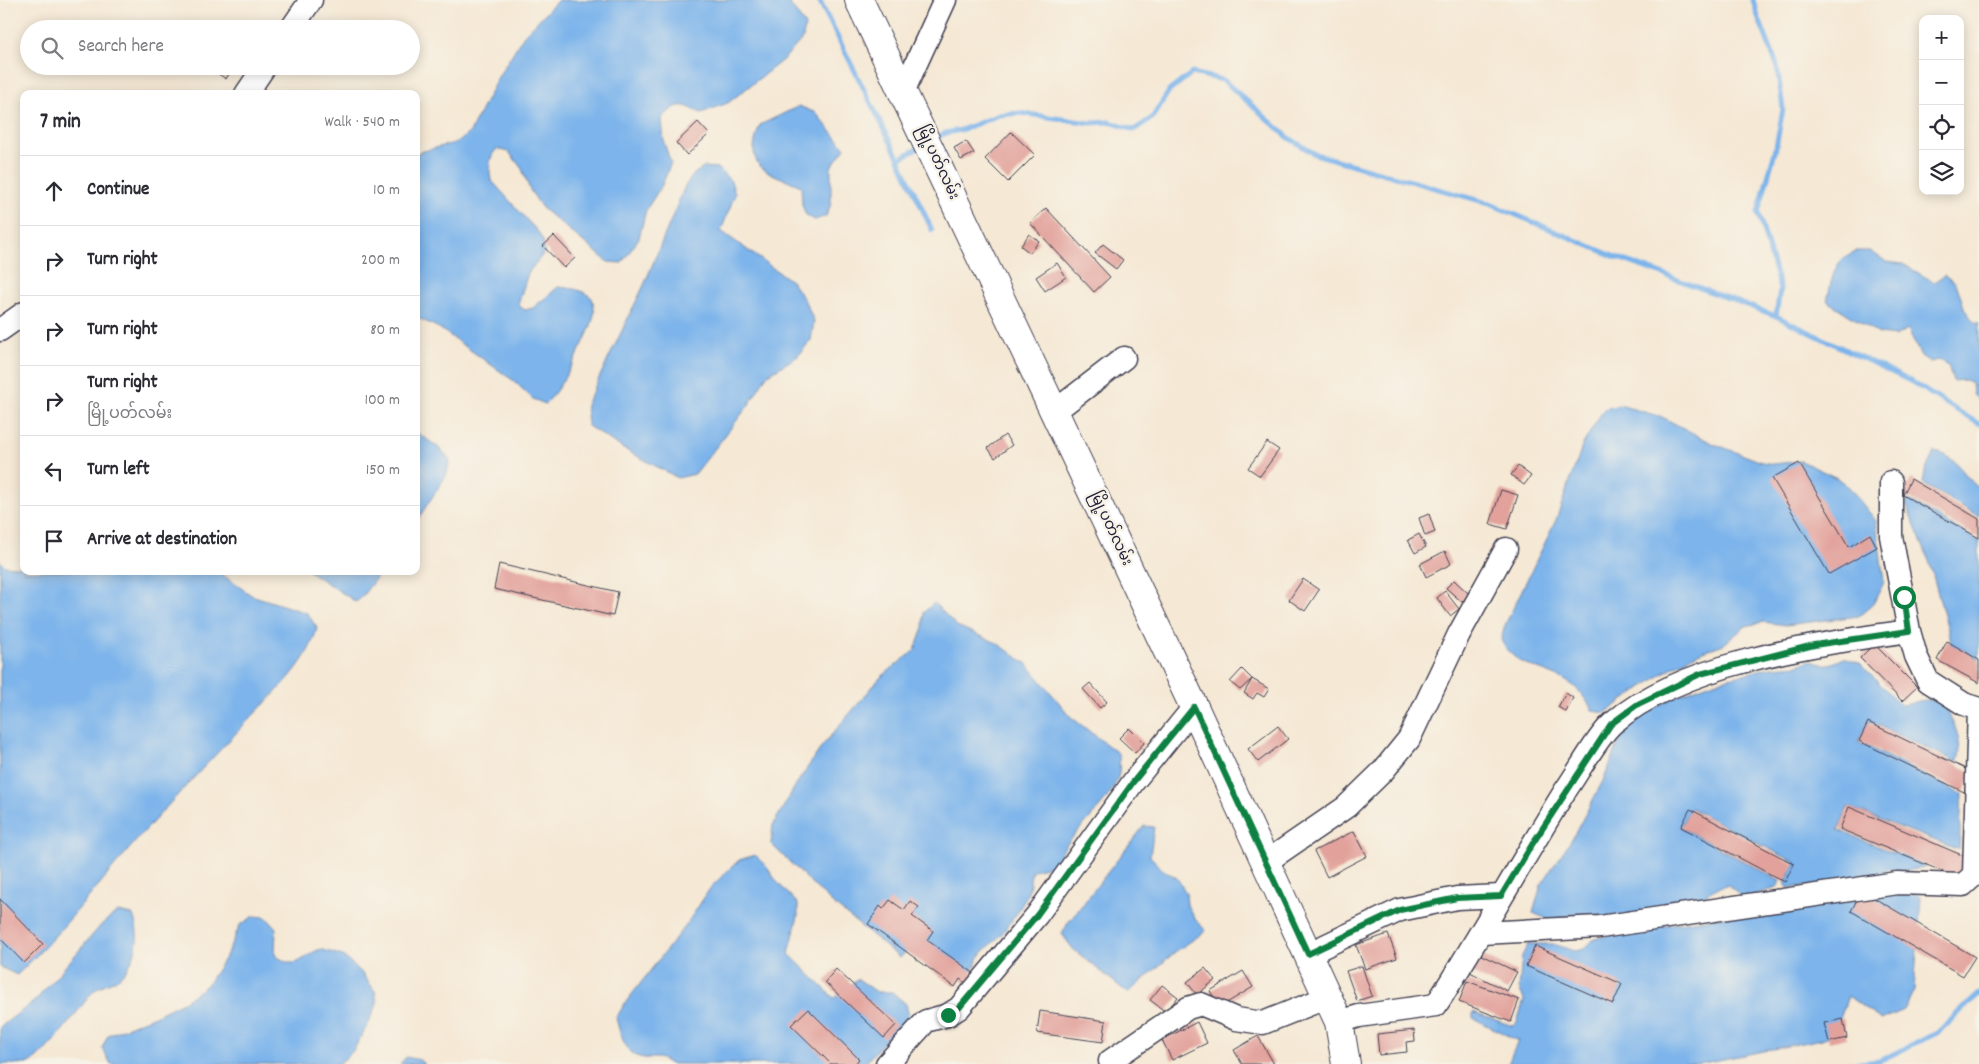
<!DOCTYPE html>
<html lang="en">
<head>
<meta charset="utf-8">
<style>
  body { margin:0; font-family:Dekko,"Noto Sans Myanmar",sans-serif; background:#f2f2f3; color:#2b2b33 }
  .controls { position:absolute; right:15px; top:15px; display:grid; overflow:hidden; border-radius:10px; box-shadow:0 2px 12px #0003 }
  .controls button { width:45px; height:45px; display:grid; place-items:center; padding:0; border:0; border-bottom:1px solid #e1e1e2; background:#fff; color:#2b2b33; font:25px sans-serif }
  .stop { position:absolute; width:15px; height:15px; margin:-11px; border:4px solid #0b8043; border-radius:50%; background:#fff }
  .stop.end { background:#0b8043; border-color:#fff; box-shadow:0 1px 5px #0008 }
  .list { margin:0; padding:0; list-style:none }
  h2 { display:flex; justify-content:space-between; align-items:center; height:65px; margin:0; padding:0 20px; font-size:21px }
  h2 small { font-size:16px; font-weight:400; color:#7c7c81 }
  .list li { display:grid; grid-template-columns:32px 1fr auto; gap:15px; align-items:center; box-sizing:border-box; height:70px; padding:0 20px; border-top:1px solid #e1e1e2 }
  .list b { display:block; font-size:19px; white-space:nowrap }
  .list p { margin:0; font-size:16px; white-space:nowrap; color:#7c7c81 }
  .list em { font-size:16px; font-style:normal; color:#7c7c81 }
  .icon { flex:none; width:28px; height:28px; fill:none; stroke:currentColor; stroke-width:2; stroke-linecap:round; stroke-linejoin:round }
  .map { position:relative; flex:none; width:1979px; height:1064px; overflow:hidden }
  .search { position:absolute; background:#fff; box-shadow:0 2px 12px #0003; left:20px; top:20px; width:400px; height:55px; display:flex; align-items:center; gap:12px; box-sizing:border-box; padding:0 18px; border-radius:28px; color:#7c7c81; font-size:19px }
  .panel { position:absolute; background:#fff; box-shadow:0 2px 12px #0003; left:20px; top:90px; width:400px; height:485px; border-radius:10px }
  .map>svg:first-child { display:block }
  .water { fill:#7bb4eb; stroke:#4e6b93 }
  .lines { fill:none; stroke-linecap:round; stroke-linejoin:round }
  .stream { stroke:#7bb4eb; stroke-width:5 }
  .building { fill:#e2a29b }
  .minor-casing { stroke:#424052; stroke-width:25 }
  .major-casing { stroke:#424052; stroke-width:30 }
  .minor { stroke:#fff; stroke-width:22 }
  .major { stroke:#fff; stroke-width:28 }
  .route { stroke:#0b8043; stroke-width:6 }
  .labels { text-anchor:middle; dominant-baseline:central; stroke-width:5; stroke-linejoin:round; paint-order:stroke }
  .street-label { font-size:15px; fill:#22223b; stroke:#f7f3e8 }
</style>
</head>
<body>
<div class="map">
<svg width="1979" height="1064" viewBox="0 0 1979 1064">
  <rect width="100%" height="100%" fill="#f7f3e8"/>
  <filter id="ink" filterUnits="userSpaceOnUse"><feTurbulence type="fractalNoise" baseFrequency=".02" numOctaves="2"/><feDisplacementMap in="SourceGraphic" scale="10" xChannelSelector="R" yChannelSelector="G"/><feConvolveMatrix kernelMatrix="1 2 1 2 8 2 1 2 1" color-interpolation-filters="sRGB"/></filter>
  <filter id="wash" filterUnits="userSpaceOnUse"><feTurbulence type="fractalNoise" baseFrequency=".0096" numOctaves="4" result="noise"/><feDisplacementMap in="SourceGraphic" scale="20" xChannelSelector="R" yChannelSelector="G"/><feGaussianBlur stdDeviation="1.12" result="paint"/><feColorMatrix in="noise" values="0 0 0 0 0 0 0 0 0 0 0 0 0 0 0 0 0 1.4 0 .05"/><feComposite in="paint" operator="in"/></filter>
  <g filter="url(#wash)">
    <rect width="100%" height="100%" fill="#f5e8d4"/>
    <path class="water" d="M 558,0 L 787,0 L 805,25 L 803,38 L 784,59 L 728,103 L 701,113 C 681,103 678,102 662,118 L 664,143 L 671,163 L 662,185 L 646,210 L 639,238 L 622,263 L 608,262 L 542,208 L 530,190 L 522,169 L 509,152 L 497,149 C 488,157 489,168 491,180 L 538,232 L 543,241 L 544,253 L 528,273 L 518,305 L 525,310 L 533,308 L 558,287 C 571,288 582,289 592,298 C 593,303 595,309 594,314 C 593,330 558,394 545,404 L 533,399 L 514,381 L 439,328 L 416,317 L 416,153 L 458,142 L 470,132 L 498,77 L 524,35 Z
      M 799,106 L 816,113 L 845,148 L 831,167 L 831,204 L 826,216 L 815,220 L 806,215 L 802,205 L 801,186 C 767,171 742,170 760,125 Z
      M 705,167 L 717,168 L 731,181 L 735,194 L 721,231 L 791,281 L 804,299 L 814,321 L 811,340 L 798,356 L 767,375 L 748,406 L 695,474 L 678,478 L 624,449 L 588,426 L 586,405 L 644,285 L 685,186 L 695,173 Z
      M 1857,251 L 1870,251 L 1887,262 L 1903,264 L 1934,282 L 1944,275 L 1956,283 L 1965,310 L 1975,323 L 1979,323 L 1979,400 L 1973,395 L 1972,383 L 1965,380 L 1953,381 L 1948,365 L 1939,360 L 1930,362 L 1921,356 L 1908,329 L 1895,336 L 1879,334 L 1827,301 C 1832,280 1833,258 1857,251 Z
      M 1619,405 L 1662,417 L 1712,443 L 1762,462 L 1774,464 L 1801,461 L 1837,478 L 1850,488 L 1876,521 L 1884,582 L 1873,604 L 1859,616 L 1786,625 L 1763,622 L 1746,626 L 1724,644 L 1698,653 L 1668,670 L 1605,713 L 1593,711 C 1588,703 1583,695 1577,689 C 1554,667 1516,672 1501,640 L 1505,625 L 1556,520 L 1583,444 L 1604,409 Z
      M 416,432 L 438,447 L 450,460 L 446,476 L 416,522 Z
      M 1934,452 C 1956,454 1964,477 1979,488 L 1979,516 L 1926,486 L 1923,483 L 1925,472 Z
      M 1908,500 L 1979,541 L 1979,659 L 1952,644 L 1929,561 L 1906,504 Z
      M 0,561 L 5,566 L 19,567 L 24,562 L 24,571 L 217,571 L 251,595 L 307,613 L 317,628 C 307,669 266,700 239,730 C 207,764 174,798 143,833 C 101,881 63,931 17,975 L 0,967 Z
      M 309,571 L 381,571 L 361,598 L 356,602 Z
      M 934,603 L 957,626 L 997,643 L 1027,664 L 1071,717 L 1119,754 C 1119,760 1120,768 1119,774 C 1109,808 1069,832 1054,865 L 1033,870 C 1029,877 1031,881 1029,889 C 1026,902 1009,925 1000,936 C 992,945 977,954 976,966 L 964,975 L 916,940 L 900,958 L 832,903 L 771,844 L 773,825 L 797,783 L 823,745 L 880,678 L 915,650 L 923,628 L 924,612 Z
      M 1844,658 L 1859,663 L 1901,705 C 1912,705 1922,697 1935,701 C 1951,706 1966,748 1957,762 L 1869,721 L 1858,742 L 1962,794 L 1959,850 L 1848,807 L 1838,830 L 1926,866 L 1905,872 L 1886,869 L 1878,881 L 1788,888 L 1785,883 L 1796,863 L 1691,808 L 1680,827 L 1780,881 L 1777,888 L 1753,895 L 1737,904 L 1739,894 L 1728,885 C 1715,886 1707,895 1695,902 L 1690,899 L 1659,912 L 1579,919 L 1573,915 L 1550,920 L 1533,913 L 1541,885 L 1573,837 L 1604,779 L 1626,725 L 1672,698 L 1714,682 L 1771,667 L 1798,665 L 1810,660 C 1825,667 1830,665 1844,658 Z
      M 1144,826 L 1154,827 L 1150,856 L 1162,869 L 1177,878 L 1186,893 L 1187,905 L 1195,919 L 1206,931 L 1175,952 L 1128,993 L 1073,949 L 1062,934 L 1068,923 Z
      M 755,855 L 763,862 L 778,883 L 798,904 L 798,916 L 789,954 L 834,998 L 858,979 L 877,992 L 892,992 L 906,1004 L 909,1016 C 895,1033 878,1046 865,1064 L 670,1064 C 657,1055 657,1059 644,1058 C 625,1056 620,1033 616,1018 L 626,1002 L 688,922 L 711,887 L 739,860 Z
      M 1908,891 L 1921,897 L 1914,990 L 1904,1010 L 1881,1020 L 1848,996 L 1835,1033 L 1822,1039 L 1699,1064 L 1508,1064 L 1518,1041 L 1473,1018 L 1473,1012 L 1513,1026 L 1517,1022 L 1524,1000 L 1519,988 L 1522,956 L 1528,944 L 1553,944 L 1575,951 L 1584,949 L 1594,939 L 1636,929 Z
      M 118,912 L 133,915 C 140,933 138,951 128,967 C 117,985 103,981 92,993 C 79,1008 44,1059 27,1064 C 20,1064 8,1064 0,1064 L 0,1027 L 36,1000 L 103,923 Z
      M 254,916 L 266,917 L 276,928 L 275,955 C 298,972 299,958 320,949 L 343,956 L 361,972 L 375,991 L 377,1003 L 367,1026 L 353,1051 L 339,1064 L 111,1064 L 102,1048 L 108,1035 L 157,1015 L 185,1001 L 207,985 L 226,956 L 240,925 Z
      M 406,1057 L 420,1060 L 424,1064 L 400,1064 Z"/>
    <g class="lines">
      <path class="stream" d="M 819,0 L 899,159 L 932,230
        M 1753,0 L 1757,14 L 1777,65 L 1783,109 L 1775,152 L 1758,212 L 1780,289 L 1776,316
        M 934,139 L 946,133 L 961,130 L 999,115 L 1020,113 L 1090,123 L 1110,122 L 1134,130 L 1152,118 L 1169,91 L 1192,73 L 1223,80 L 1289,138 L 1315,154 L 1488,203 L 1613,256 L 1776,316 L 1910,381 L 1979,424
        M 899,159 L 920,147
        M 1850,1064 L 1879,1061 L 1937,1033 L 1979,994"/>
    </g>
    <g id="blocks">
      <path class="building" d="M 206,66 L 234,66 L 226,79 Z
        M 698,122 L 709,134 L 687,155 L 676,143 Z
        M 1011,132 L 1035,155 L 1008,182 L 985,159 Z
        M 966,141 L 974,153 L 961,160 L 954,148 Z
        M 1046,208 L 1110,277 L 1094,292 L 1030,223 Z
        M 1029,234 L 1039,241 L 1030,253 L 1021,246 Z
        M 554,236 L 575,258 L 564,268 L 543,246 Z
        M 1103,244 L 1123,260 L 1116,269 L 1095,253 Z
        M 1057,263 L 1066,277 L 1045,291 L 1036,277 Z
        M 1005,435 L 1012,445 L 995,458 L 988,448 Z
        M 1267,442 L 1279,450 L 1260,476 L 1248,468 Z
        M 1799,463 L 1849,547 L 1870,534 L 1877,547 L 1829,574 L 1772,478 Z
        M 1518,466 L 1531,476 L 1524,485 L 1511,475 Z
        M 1911,479 L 1979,519 L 1979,538 L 1903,495 Z
        M 1501,490 L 1518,495 L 1507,529 L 1490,524 Z
        M 1429,514 L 1435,532 L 1425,536 L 1419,518 Z
        M 1419,534 L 1426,547 L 1415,553 L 1408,540 Z
        M 1445,551 L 1451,564 L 1426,577 L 1420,564 Z
        M 499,564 L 618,592 L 613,616 L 494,589 Z
        M 1303,579 L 1319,590 L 1305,611 L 1289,600 Z
        M 1454,580 L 1469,594 L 1462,602 L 1446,588 Z
        M 1445,591 L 1459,609 L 1450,616 L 1437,598 Z
        M 1947,641 L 1979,660 L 1979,683 L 1937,660 Z
        M 1874,644 L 1917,687 L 1902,701 L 1860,658 Z
        M 1242,669 L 1252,679 L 1240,690 L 1230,682 Z
        M 1252,679 L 1269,689 L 1264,697 L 1257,693 L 1253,699 L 1244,693 Z
        M 1090,683 L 1107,702 L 1100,708 L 1083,689 Z
        M 1566,693 L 1573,698 L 1566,712 L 1558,707 Z
        M 1868,722 L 1972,772 L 1964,792 L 1859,741 Z
        M 1278,726 L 1288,739 L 1258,762 L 1248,749 Z
        M 1129,728 L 1144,743 L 1135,753 L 1119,738 Z
        M 1849,807 L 1971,859 L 1963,880 L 1840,829 Z
        M 1690,809 L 1794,864 L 1785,882 L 1681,827 Z
        M 1354,831 L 1367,856 L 1327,877 L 1314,851 Z
        M 1862,891 L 1975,957 L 1963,976 L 1851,911 Z
        M 0,899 L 43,944 L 24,963 L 0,938 Z
        M 890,900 L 904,910 L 910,901 L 919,907 L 912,916 L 933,931 L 927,940 L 975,974 L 967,984 L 960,979 L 955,987 L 868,924 L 880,906 L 883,909 Z
        M 1388,934 L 1397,958 L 1365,969 L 1356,945 Z
        M 1535,946 L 1622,984 L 1613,1004 L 1526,966 Z
        M 1479,954 L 1517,972 L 1507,991 L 1470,972 Z
        M 1362,966 L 1372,996 L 1357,1001 L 1346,971 Z
        M 1205,968 L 1215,980 L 1197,995 L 1187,982 Z
        M 836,969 L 896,1025 L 884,1038 L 825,982 Z
        M 1243,971 L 1253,987 L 1220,1007 L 1210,991 Z
        M 1467,981 L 1519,1000 L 1511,1022 L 1459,1002 Z
        M 1162,985 L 1178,997 L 1166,1012 L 1150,1000 Z
        M 808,1009 L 859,1059 L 855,1064 L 831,1064 L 791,1025 Z
        M 1040,1011 L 1106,1021 L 1103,1042 L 1037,1033 Z
        M 1843,1019 L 1847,1038 L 1829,1042 L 1824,1023 Z
        M 1197,1022 L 1207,1043 L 1172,1060 L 1162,1040 Z
        M 1414,1030 L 1415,1041 L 1406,1042 L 1407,1052 L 1379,1055 L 1377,1034 Z
        M 1258,1036 L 1274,1064 L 1242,1064 L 1234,1050 Z"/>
    </g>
  </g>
  <g filter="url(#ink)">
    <use href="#blocks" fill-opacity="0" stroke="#424052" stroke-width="1"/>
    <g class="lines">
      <g class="minor-casing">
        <path id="minor" d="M 291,29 L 311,0
          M 903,92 L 945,0
          M 246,94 L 265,66
          M 0,330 L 24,313
          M 1055,411 L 1124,358
          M 1266,862 L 1346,807 L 1383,771 L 1409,739 L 1459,634 L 1506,549
          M 1481,933 L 1600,927 L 1897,883 L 1963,885 L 1974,875 L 1979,709 L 1964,704 L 1928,681 L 1916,656 L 1909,631 L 1891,536 L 1891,482
          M 1308,954 L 1400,910 L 1457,898 L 1501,896
          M 1339,1022 L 1359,1016 L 1436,1005 C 1481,935 1521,862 1565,791 C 1578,773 1597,737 1613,723 C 1683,662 1818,644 1909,631
          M 1110,1061 L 1188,1008 L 1201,1004 L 1236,1019 L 1263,1023 L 1328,997
          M 887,1064 L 926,1021 L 948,1015 L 959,1008 L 1037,915 L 1134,781 L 1194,707"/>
      </g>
      <g class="major-casing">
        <path id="major" d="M 859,0 L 1194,707 L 1339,1022 L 1346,1064"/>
      </g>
      <use href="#minor" class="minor"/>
      <use href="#major" class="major"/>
    </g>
  </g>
  <g class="lines" filter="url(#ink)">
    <path class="route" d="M 948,1015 L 959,1008 L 1037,915 L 1134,781 L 1194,707 L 1308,954 L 1400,910 L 1457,898 L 1501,896 L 1533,843 L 1611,724 L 1638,704 L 1700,674 L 1814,645 L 1909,631 L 1904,597"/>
  </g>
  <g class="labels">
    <g class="street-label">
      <text transform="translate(937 163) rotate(65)">မြို့ပတ်လမ်း</text>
      <text transform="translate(1110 529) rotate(65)">မြို့ပတ်လမ်း</text>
    </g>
  </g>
</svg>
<div class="controls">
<button>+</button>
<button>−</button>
<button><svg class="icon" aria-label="locate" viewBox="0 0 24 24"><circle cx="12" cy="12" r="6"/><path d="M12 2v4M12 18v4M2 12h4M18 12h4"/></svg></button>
<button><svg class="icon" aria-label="layers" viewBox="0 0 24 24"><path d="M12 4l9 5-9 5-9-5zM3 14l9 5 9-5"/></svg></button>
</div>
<div class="stop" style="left:1904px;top:597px"></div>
<div class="stop end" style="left:948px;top:1015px"></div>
<div class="search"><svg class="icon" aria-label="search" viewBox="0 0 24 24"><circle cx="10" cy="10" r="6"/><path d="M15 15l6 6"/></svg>Search here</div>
<section class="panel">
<h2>7 min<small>Walk · 540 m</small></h2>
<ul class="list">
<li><svg class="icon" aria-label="ahead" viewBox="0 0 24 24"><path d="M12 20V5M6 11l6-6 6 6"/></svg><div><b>Continue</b></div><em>10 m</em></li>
<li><svg class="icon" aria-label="right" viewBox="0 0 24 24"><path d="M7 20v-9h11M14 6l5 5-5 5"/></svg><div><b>Turn right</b></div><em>200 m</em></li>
<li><svg class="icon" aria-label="right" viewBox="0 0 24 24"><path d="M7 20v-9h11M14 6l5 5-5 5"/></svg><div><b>Turn right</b></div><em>80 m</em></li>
<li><svg class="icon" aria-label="right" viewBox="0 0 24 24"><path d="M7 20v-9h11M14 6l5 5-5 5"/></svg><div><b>Turn right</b><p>မြို့ပတ်လမ်း</p></div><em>100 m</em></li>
<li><svg class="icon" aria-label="left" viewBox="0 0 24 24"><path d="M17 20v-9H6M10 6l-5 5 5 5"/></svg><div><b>Turn left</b></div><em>150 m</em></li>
<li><svg class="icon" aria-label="arrive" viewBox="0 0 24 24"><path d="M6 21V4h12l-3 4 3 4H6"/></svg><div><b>Arrive at destination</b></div></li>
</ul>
</section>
</div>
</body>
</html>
